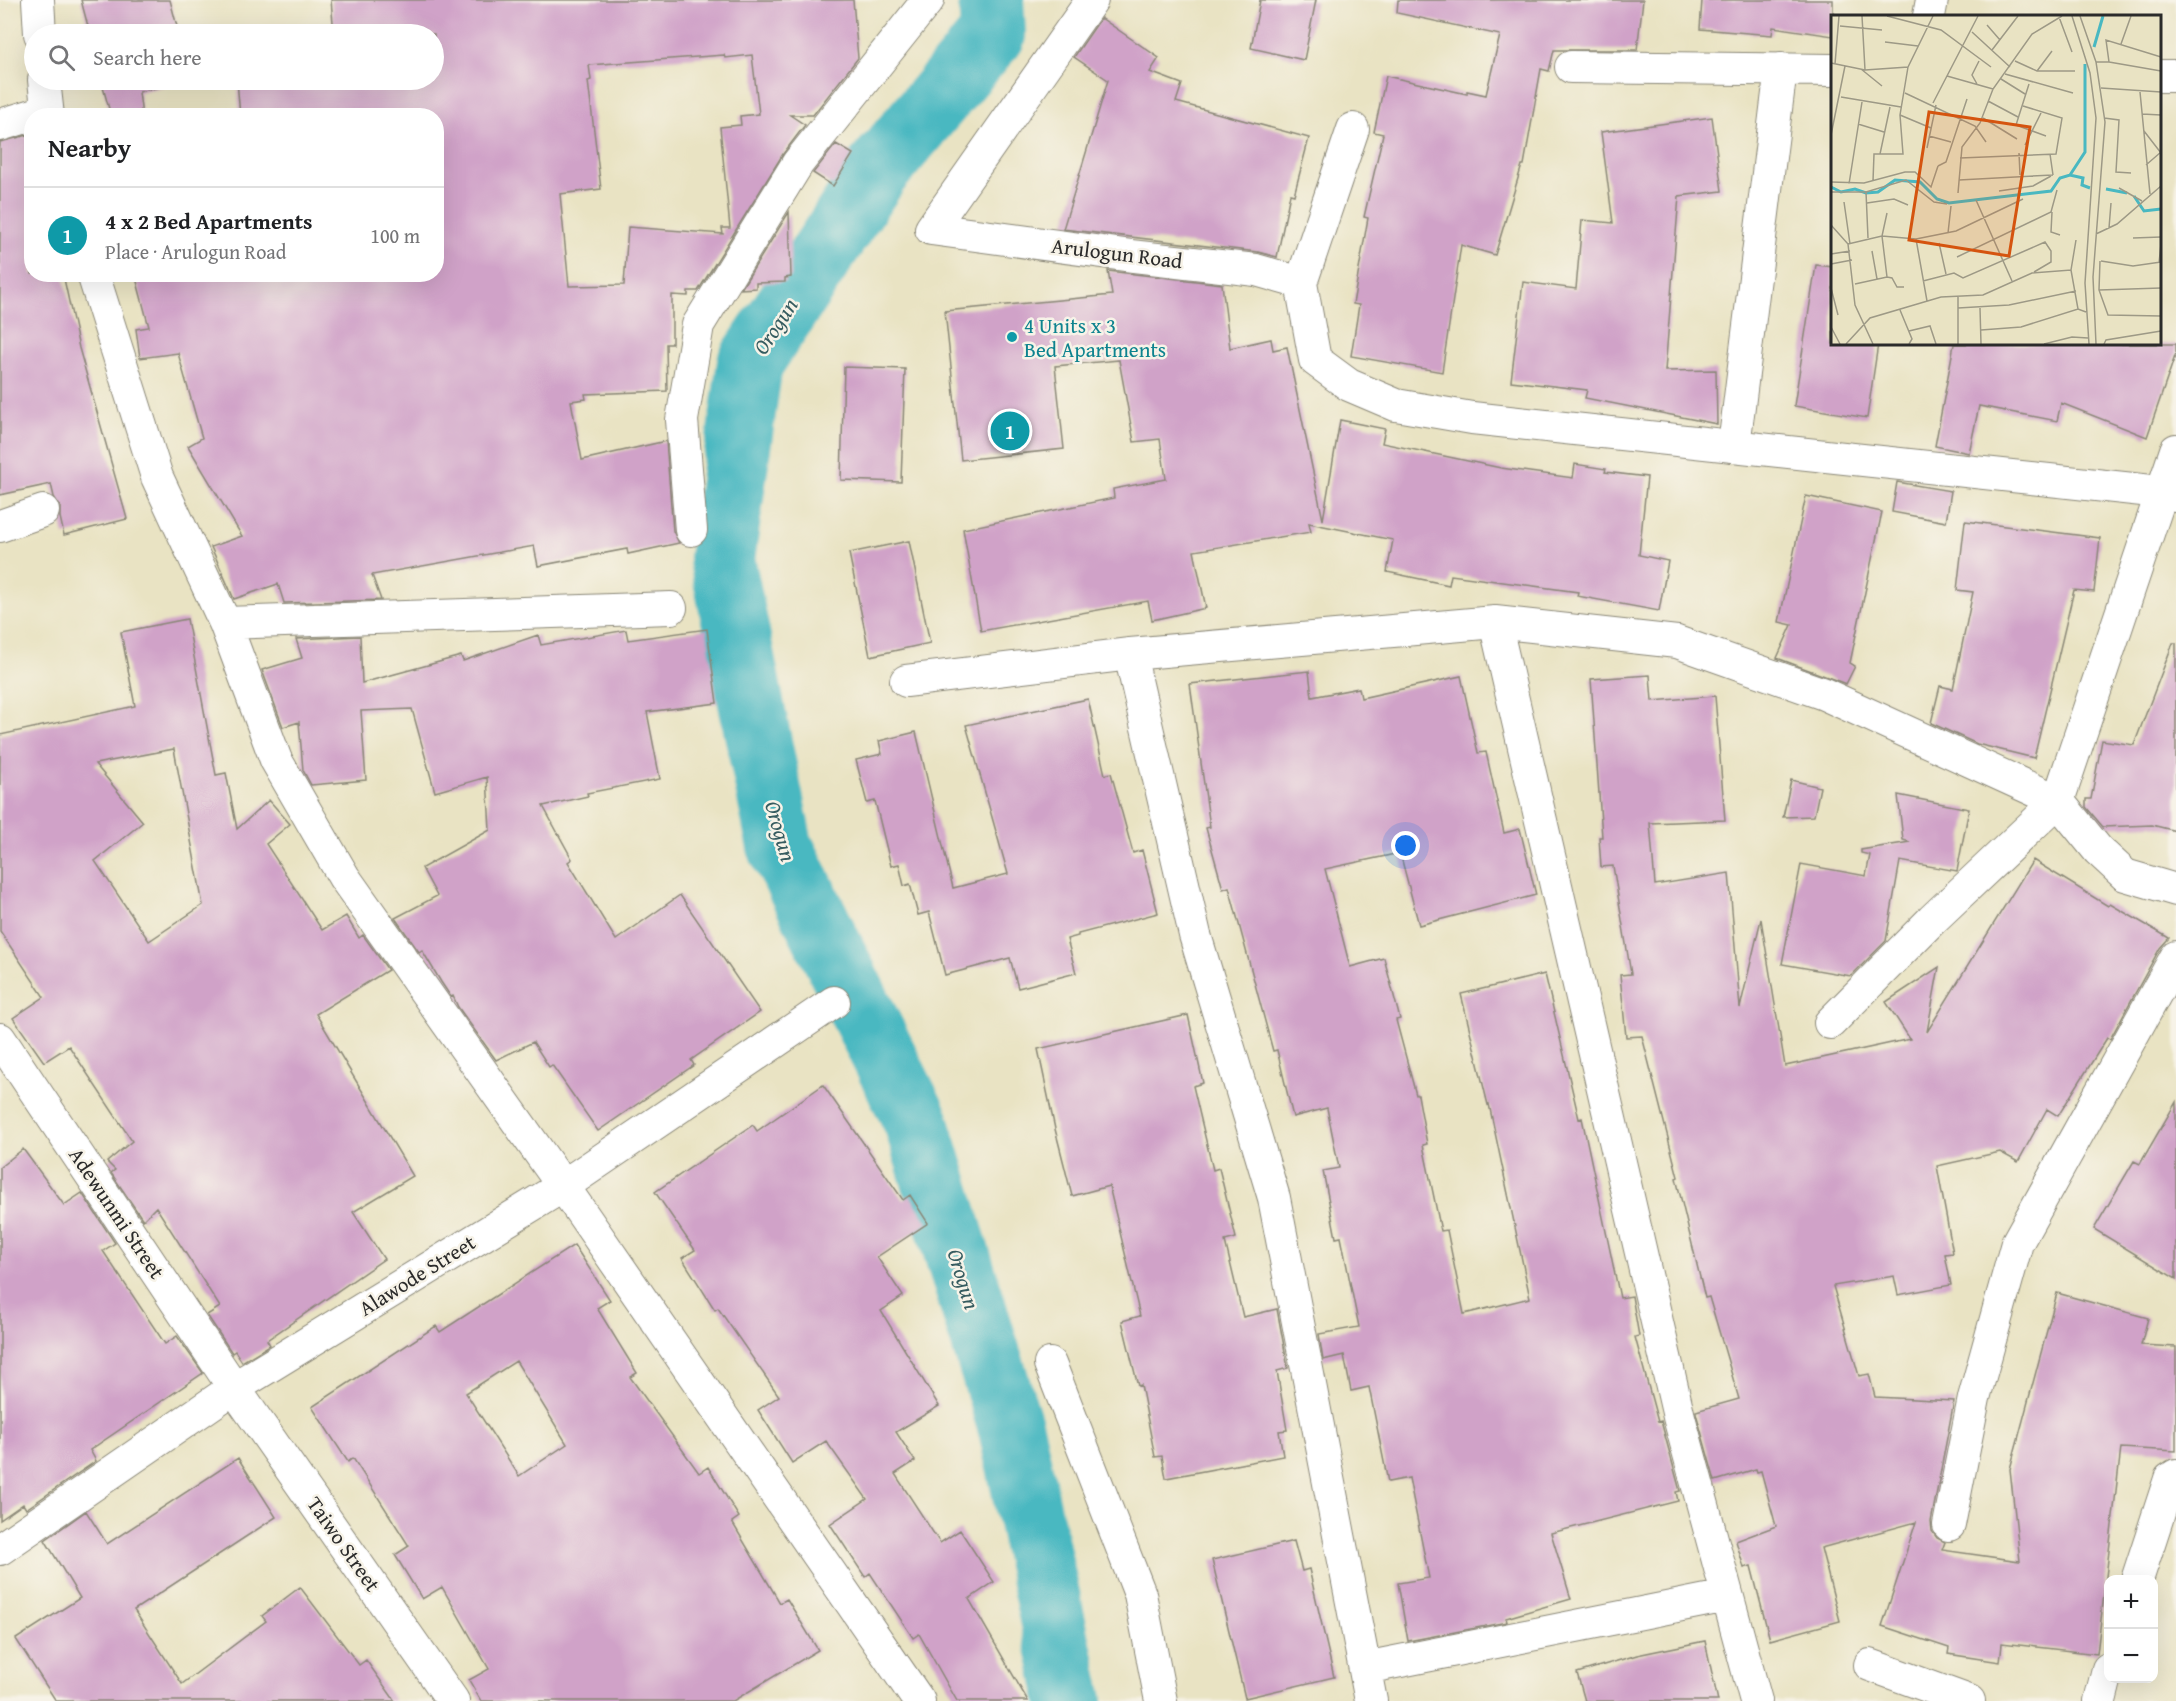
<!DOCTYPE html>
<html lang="en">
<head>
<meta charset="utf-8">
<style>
  body { margin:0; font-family:"Gentium Book Plus",serif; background:#f6f6f6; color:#202124 }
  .controls { position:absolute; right:18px; bottom:18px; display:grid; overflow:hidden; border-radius:12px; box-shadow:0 6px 24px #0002 }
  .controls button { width:54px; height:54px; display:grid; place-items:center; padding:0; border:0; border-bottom:2px solid #e0e0e0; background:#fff; color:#202124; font:30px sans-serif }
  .you { position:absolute; left:1406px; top:846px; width:21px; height:21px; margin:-15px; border:4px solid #fff; border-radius:50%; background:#1a73e8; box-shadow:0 0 0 9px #1a73e833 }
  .badge { display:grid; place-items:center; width:39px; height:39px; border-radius:50%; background:#b45309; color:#fff; font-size:20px; font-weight:700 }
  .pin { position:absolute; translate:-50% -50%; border:3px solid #fff; box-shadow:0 2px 6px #0006 }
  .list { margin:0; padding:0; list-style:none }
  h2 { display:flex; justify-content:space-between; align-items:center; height:78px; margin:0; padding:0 24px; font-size:26px }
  h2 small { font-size:20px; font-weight:400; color:#757577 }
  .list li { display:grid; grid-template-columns:39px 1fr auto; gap:18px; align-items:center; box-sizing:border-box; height:96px; padding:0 24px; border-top:2px solid #e0e0e0 }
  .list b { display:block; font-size:22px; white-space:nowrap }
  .list p { margin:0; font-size:20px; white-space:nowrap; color:#757577 }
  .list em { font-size:20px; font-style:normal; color:#757577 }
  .icon { flex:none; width:33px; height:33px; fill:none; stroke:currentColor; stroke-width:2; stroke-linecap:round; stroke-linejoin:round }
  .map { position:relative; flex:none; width:2176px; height:1701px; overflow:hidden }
  .search { position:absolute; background:#fff; box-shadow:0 6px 24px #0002; left:24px; top:24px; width:420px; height:66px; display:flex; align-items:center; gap:15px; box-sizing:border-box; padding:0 21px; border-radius:33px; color:#757577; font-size:22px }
  .panel { position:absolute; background:#fff; box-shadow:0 6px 24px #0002; left:24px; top:108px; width:420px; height:174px; border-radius:24px }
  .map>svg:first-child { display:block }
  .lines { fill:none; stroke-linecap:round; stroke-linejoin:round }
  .river { stroke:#49b8c1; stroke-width:66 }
  .building { fill:#d0a2c8; fill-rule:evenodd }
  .minor-casing { stroke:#8a8777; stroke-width:34 }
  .minor { stroke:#fff; stroke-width:32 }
  .culture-dot { fill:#0f9aa8; stroke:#f7f3e8; stroke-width:2 }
  .labels { text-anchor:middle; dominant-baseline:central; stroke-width:5; stroke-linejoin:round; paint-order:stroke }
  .street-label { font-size:21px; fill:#2b2b2b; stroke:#f7f3e8 }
  .culture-label { font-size:21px; fill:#0d838f; stroke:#f7f3e8; text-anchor:start }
  .water-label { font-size:22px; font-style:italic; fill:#365c60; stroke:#f7f3e8 }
  .inset-river { fill:none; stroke:#49b8c1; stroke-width:3 }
  .inset-road { fill:none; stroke:#9d9986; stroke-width:1.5 }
  .view { fill:#d5540f; fill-opacity:0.15; stroke:#d5540f; stroke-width:3 }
  .inset-edge { fill:none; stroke:#2b2b2b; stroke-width:3 }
</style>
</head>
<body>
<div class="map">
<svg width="2176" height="1701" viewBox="0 0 2176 1701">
  <rect width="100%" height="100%" fill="#f7f3e8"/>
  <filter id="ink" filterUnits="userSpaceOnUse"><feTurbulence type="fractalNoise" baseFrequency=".0167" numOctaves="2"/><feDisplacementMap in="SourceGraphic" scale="12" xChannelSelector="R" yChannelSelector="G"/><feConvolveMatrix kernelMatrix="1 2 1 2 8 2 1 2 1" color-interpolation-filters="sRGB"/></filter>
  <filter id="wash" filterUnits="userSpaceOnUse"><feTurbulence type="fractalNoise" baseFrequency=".008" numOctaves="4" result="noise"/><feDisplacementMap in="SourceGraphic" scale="24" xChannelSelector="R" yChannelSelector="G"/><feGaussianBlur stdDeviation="1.35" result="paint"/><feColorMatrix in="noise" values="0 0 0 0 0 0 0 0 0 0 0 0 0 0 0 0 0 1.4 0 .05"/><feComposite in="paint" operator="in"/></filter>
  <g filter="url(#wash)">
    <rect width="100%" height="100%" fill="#e9e3c3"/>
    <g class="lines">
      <path class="river" d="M 991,0 L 993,34 L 877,171 L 750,363 L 722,559 L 780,846 L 916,1121 L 1011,1429 L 1070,1701"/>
    </g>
    <g id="blocks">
      <path class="building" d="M 81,0 L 170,0 L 179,34 L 90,34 Z
        M 331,0 L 853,0 L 858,58 L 813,115 L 790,115 L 805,125 L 783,154 L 698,291 L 688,291 L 688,296 L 672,295 L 672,344 L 666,344 L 667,391 L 585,394 L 586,399 L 571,401 L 582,460 L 666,441 L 673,531 L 679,543 L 628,554 L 627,549 L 538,566 L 534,546 L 372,575 L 381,600 L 284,603 L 278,584 L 234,599 L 211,547 L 242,536 L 188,446 L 202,438 L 178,353 L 140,358 L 136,329 L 149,327 L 135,274 L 436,274 L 436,116 L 240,116 L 237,80 L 434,80 L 434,34 L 334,34 ZM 724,55 L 725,58 L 752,55 L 759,114 L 740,116 L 741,125 L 720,127 L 730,228 L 722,228 L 723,234 L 628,227 L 624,285 L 569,286 L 560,194 L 601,189 L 588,81 L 591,80 L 589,65 Z
        M 1260,0 L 1316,0 L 1304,60 L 1251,48 Z
        M 1398,0 L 1643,0 L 1637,50 L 1554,50 L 1549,71 L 1541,69 L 1524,165 L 1522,165 L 1495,255 L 1461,245 L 1442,372 L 1351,356 L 1359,305 L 1353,304 L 1368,218 L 1364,217 L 1383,134 L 1374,132 L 1386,76 L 1467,94 L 1467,91 L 1486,95 L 1500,35 L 1397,13 Z
        M 1702,0 L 1833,0 L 1833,36 L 1773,27 L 1772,35 L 1700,29 Z
        M 1101,18 L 1159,58 L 1150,72 L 1182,84 L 1176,102 L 1309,138 L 1294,195 L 1290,194 L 1277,257 L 1258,252 L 1063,229 L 1108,80 L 1074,57 Z
        M 101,80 L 189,80 L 139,92 L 142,116 L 111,116 Z
        M 1712,117 L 1722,191 L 1679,196 L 1665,371 L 1716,370 L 1717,424 L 1585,398 L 1587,390 L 1511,381 L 1523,282 L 1576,289 L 1582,220 L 1613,223 L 1601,132 Z
        M 32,134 L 32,274 L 63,274 L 79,348 L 127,519 L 64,535 L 60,517 L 60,506 L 54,497 L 51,484 L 0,495 L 0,142 Z
        M 836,144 L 853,154 L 833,186 L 813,173 Z
        M 789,212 L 791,277 L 785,278 L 785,282 L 756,283 L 756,288 L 741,289 Z
        M 1816,265 L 1833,267 L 1833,344 L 1878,344 L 1867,418 L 1794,406 Z
        M 1108,271 L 1222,284 L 1230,348 L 1271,339 L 1273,350 L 1287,347 L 1323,520 L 1340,420 L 1385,429 L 1382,443 L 1501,468 L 1573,478 L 1575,464 L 1606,469 L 1605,472 L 1647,477 L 1639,555 L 1668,561 L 1659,611 L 1577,596 L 1578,592 L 1451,575 L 1449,585 L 1387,572 L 1393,540 L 1309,523 L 1311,532 L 1194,551 L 1206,608 L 1152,620 L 1148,601 L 981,631 L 963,529 L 1114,498 L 1113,489 L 1166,479 L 1160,439 L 1134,442 L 1119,360 L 1055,366 L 1064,449 L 961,460 L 945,311 L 1112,295 Z
        M 1954,344 L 2176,344 L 2176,353 L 2147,437 L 2061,403 L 2057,421 L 1979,406 L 1969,453 L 1935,446 Z
        M 844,367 L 905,369 L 901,482 L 841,480 Z
        M 1897,482 L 1951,491 L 1946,522 L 1892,512 Z
        M 1806,496 L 1882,512 L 1850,663 L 1855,666 L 1846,684 L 1777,658 L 1792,625 L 1779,622 Z
        M 1965,521 L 2100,538 L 2094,592 L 2074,590 L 2034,758 L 1977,744 L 1931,723 L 1940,686 L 1953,689 L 1973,592 L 1957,590 Z
        M 909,541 L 930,643 L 870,656 L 849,553 Z
        M 187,619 L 216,775 L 226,773 L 237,829 L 269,800 L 290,824 L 266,844 L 322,930 L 346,916 L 359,938 L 363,935 L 388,970 L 316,1014 L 413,1176 L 353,1212 L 384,1259 L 267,1340 L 270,1345 L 242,1362 L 235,1351 L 232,1353 L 207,1315 L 220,1307 L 156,1207 L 143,1220 L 111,1173 L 115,1170 L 107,1162 L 132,1141 L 69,1046 L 44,1062 L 13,1018 L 44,997 L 0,931 L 0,735 L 135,706 L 121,632 ZM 174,749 L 203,905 L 149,941 L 95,861 L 143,822 L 95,764 Z
        M 707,629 L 717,703 L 647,712 L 660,779 L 587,793 L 588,796 L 543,806 L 572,859 L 568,862 L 616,940 L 680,895 L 760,1012 L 691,1060 L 694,1065 L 598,1131 L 552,1065 L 549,1067 L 533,1042 L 496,1060 L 458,1007 L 453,996 L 451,997 L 441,982 L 422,950 L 419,952 L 395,918 L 437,896 L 422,868 L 490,830 L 487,777 L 435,792 L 412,709 L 361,711 L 366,780 L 311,785 L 303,770 L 299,722 L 283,727 L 262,670 L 302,658 L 296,639 L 360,636 L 362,683 L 461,656 L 463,661 L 538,635 L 541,645 L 626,630 L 628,640 Z
        M 2173,643 L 2176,643 L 2176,831 L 2152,825 L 2103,827 L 2086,807 L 2086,799 L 2091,799 L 2102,740 L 2134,745 Z
        M 1309,671 L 1312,697 L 1359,688 L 1361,698 L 1461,676 L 1478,753 L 1486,752 L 1504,833 L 1520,829 L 1536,895 L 1419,925 L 1400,853 L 1325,869 L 1350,967 L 1384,958 L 1400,1019 L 1396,1020 L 1416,1095 L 1418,1095 L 1427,1144 L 1423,1145 L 1441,1231 L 1447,1230 L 1464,1314 L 1530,1298 L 1489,1104 L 1488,1105 L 1461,994 L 1545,974 L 1579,1119 L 1582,1118 L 1620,1298 L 1632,1296 L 1639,1336 L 1635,1337 L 1658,1422 L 1661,1421 L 1680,1491 L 1676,1492 L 1678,1501 L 1551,1533 L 1571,1599 L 1506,1618 L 1507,1622 L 1408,1641 L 1398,1583 L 1429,1578 L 1409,1478 L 1388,1482 L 1369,1387 L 1351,1391 L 1344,1355 L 1323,1360 L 1319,1334 L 1359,1327 L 1341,1237 L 1336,1238 L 1323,1171 L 1339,1168 L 1327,1108 L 1293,1117 L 1277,1050 L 1273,1051 L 1229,887 L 1223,889 L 1206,828 L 1210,827 L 1190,684 Z
        M 1650,675 L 1652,701 L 1715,696 L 1725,820 L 1650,823 L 1655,885 L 1729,873 L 1740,1008 L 1761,919 L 1785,1066 L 1910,1039 L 1886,1002 L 1939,967 L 1927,1032 L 2033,860 L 2108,906 L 2110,904 L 2169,938 L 2160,948 L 2110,1039 L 2107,1038 L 2058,1116 L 2047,1109 L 2018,1162 L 2000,1152 L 1937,1166 L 1953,1253 L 1945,1254 L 1951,1285 L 1898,1295 L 1894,1276 L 1833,1286 L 1859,1376 L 1869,1374 L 1875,1397 L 1954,1401 L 1931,1522 L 1932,1531 L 1937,1538 L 1945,1542 L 1942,1550 L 2020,1561 L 2010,1469 L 2057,1293 L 2148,1318 L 2141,1345 L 2176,1347 L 2176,1451 L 2121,1448 L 2097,1654 L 2002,1643 L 2000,1662 L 1948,1654 L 1949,1648 L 1882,1626 L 1916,1522 L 1821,1548 L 1840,1621 L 1770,1640 L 1751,1566 L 1744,1568 L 1736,1541 L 1776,1526 L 1761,1471 L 1757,1472 L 1756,1469 L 1715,1481 L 1696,1413 L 1696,1411 L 1739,1399 L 1709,1297 L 1705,1298 L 1676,1178 L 1678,1177 L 1642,1036 L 1626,1037 L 1620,975 L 1631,974 L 1613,866 L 1601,867 L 1599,837 L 1602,837 L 1591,679 Z
        M 1088,699 L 1105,775 L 1111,773 L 1133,853 L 1142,850 L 1158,913 L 1078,934 L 1078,936 L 1067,939 L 1076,973 L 1018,988 L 1010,958 L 945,975 L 929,912 L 918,915 L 910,884 L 904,886 L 899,864 L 891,866 L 875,801 L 867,803 L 856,760 L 882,754 L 879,741 L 916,732 L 953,888 L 1008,874 L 966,725 Z
        M 1791,780 L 1820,787 L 1814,816 L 1783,817 Z
        M 1898,795 L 1969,809 L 1957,871 L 1900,861 L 1886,941 L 1851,976 L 1782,964 L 1801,864 L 1866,876 L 1870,855 L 1861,853 L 1861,850 L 1910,842 L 1903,840 Z
        M 1188,1015 L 1203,1083 L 1193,1086 L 1213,1170 L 1219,1168 L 1236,1238 L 1225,1241 L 1243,1317 L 1277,1309 L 1288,1368 L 1277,1371 L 1287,1430 L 1279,1431 L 1283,1456 L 1166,1478 L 1162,1456 L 1155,1457 L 1141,1385 L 1138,1386 L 1122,1321 L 1140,1316 L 1109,1186 L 1072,1196 L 1055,1129 L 1038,1049 Z
        M 823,1085 L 903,1200 L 910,1195 L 928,1223 L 877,1257 L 903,1296 L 881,1311 L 939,1406 L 896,1432 L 915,1461 L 895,1474 L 940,1543 L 960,1530 L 994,1582 L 969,1599 L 1028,1701 L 957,1701 L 919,1634 L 913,1638 L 870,1573 L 865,1577 L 830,1524 L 867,1499 L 826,1441 L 792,1463 L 758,1410 L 779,1396 L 718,1308 L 715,1310 L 682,1258 L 695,1250 L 655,1192 L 753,1125 L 757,1131 Z
        M 2176,1102 L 2176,1279 L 2094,1229 L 2134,1161 L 2140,1164 Z
        M 23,1149 L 64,1205 L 82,1193 L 115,1243 L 103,1251 L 165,1344 L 177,1336 L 203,1373 L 90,1450 L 96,1461 L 26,1509 L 23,1504 L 0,1520 L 0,1167 Z
        M 574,1245 L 610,1300 L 597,1308 L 637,1373 L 630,1377 L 699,1473 L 708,1467 L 739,1517 L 732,1522 L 780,1603 L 787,1599 L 818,1650 L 733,1701 L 481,1701 L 469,1680 L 489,1669 L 442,1587 L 422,1599 L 395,1555 L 409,1546 L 353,1458 L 348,1462 L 312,1407 L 436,1326 L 440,1332 ZM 516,1361 L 567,1444 L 519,1476 L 466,1393 Z
        M 238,1458 L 276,1517 L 134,1610 L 182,1684 L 266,1621 L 262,1616 L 300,1587 L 359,1665 L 366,1660 L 395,1701 L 56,1701 L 16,1639 L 80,1598 L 45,1540 L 86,1511 L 107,1544 Z
        M 1294,1541 L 1302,1571 L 1309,1569 L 1334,1677 L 1245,1698 L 1212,1560 Z
        M 1705,1641 L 1718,1701 L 1585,1701 L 1577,1673 L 1637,1655 Z"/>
    </g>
  </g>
  <g filter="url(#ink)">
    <use href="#blocks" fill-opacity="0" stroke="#8a8777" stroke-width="1.5"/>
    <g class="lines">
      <g class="minor-casing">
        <path id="minor" d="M 38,0 L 40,34
          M 1092,0 L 931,229 L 1132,256 L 1256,270 L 1301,283
          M 1929,16 L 1932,0
          M 1571,67 L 1832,70
          M 2160,76 L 2176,76
          M 44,80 L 48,116
          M 0,125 L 46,111
          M 1353,129 L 1301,283 L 1315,360 L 1349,385 L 1396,405 L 1472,418 L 2161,492 L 2176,496
          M 93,274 L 157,477 L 225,623 L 276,760 L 344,877 L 563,1186 L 919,1701
          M 1734,446 L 1781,69
          M 0,526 L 43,511
          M 691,530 L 682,420 L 698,325 L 798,163 L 928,0
          M 1495,622 L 1679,1417 L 1756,1701
          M 225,623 L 671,608
          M 1130,654 L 1195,935 L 1274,1198 L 1371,1701
          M 906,681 L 1130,654 L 1495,622 L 1677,642 L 1824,694 L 2058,801 L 2098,850 L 2125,875 L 2176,890
          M 1830,1023 L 1932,920 L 2058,801 L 2176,450
          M 0,1039 L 234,1388 L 453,1701
          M 1050,1364 L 1140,1594 L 1161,1701
          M 1949,1525 L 1974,1398 L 2017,1243 L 2176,957
          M 0,1549 L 234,1388 L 563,1186 L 834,1002
          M 2137,1580 L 2170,1479 L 2176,1475
          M 1870,1665 L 1969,1701
          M 1365,1668 L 1727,1596
          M 2100,1701 L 2108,1669"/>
      </g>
      <use href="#minor" class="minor"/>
    </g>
  </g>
  <circle class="culture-dot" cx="1012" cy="337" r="6"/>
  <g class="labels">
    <g class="street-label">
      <text transform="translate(1117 253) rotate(7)">Arulogun Road</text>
      <text transform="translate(117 1213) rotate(56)">Adewunmi Street</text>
      <text transform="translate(417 1275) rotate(-32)">Alawode Street</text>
      <text transform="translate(344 1544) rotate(55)">Taiwo Street</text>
    </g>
    <g class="culture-label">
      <text x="1024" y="325">4 Units x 3<tspan x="1024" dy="24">Bed Apartments</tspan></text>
    </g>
    <g class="water-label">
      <text transform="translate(775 326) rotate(-57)">Orogun</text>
      <text transform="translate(781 831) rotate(74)">Orogun</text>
      <text transform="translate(964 1279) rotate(73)">Orogun</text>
    </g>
  </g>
  <g transform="translate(1831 15)">
    <rect width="330" height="330" fill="#e9e3c3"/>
    <path class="inset-river" d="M 263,32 L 272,1M 239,160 L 254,137 L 254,49M 0,172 L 10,177 L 24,174 L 35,178 L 47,177 L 64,165 L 89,167 L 106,184 L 118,188 L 220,176 L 229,163 L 239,160 L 252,163 L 251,170 L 259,173M 275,174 L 296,178M 303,181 L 313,196 L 330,194"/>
    <path class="inset-road" d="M 31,1 L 34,55M 56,1 L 110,15 L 160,52M 241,1 L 259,58 L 265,103 L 254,268 L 258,329M 249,1 L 265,47 L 274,107 L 262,262 L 265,329M 228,2 L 241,37M 156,10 L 169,25M 9,11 L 51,15M 141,17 L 179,52M 54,27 L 87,31M 290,29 L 300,1M 161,35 L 187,1M 184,46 L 206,56 L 244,56M 265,47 L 278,47 L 275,25 L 330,42M 278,47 L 330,56M 0,48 L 34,55 L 77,52 L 102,1M 4,49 L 8,1M 30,54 L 51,71M 206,56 L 221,36M 174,59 L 242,78M 116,61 L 162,74M 170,64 L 194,79M 146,69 L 141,60 L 148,46M 198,69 L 185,110 L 215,121M 270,73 L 330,77M 309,77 L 319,179M 74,78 L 144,111 L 155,127M 10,82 L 70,92M 157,86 L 187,102M 102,88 L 147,1M 311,99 L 330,100M 69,100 L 100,113M 152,103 L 186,124M 273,103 L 288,105 L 285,157 L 300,158M 27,109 L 53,117M 313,116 L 330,138M 0,120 L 14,51M 98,121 L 120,127M 194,130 L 210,98M 96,133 L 105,90M 188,138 L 189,160M 49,139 L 59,92M 219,139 L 222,160M 129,143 L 225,139 L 231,103 L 192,91M 315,150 L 330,137M 107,151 L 115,147 L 136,84M 128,165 L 222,160M 42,166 L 43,139 L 72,139 L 69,100 L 77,52M 0,167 L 33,168 L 74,157 L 84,157 L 100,172 L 107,151M 18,169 L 31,87M 288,173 L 311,186M 168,176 L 202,171 L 220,161M 0,177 L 35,177 L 75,165 L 103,187 L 116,189M 35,177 L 37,223M 127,178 L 131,132 L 149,108 L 162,74 L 201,19 L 231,1M 145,185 L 181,266M 13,187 L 19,229M 36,188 L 63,184 L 77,190M 221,197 L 220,217 L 229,220M 56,198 L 51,221 L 56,262M 0,210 L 17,229 L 24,290 L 42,329M 278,213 L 280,188M 117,218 L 120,191M 265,219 L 286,209 L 330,171M 302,223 L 330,222M 85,224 L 96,286M 108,228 L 115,259M 17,229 L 51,221 L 85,224 L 125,216 L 192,184M 41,236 L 46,264M 0,239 L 19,236M 126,242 L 220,197 L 226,175M 269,246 L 268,275 L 277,300 L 330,301M 270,246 L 302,251 L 330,247M 328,248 L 330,229M 0,249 L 21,245M 240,255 L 245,225M 92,266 L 123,258 L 132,263 L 214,227 L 220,236 L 220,247 L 203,257M 24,269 L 56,262 L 61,263 L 66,272 L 73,272M 0,273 L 7,300M 268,275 L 330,273M 127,281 L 127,329M 127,293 L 178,290 L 245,276M 149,293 L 150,329M 69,295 L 81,324 L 78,329M 0,312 L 9,329M 150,315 L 190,312 L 247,294 L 255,297M 78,316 L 99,311 L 105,329M 15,329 L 39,303 L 110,282 L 152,280 L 201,258 L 240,255 L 247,294M 213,329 L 241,322 L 257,323M 273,329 L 275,325 L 330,316"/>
    <path class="view" d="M 98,97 L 199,112 L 178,241 L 78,225 Z"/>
    <rect width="330" height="330" class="inset-edge"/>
  </g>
</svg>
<div class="controls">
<button>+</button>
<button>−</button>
</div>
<div class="you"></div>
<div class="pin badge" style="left:1010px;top:431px;background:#0f9aa8">1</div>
<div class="search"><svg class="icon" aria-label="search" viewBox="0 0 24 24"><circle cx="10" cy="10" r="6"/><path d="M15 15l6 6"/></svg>Search here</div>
<section class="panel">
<h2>Nearby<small></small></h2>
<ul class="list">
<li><span class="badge" style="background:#0f9aa8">1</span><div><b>4 x 2 Bed Apartments</b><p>Place · Arulogun Road</p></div><em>100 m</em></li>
</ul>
</section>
</div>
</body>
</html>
